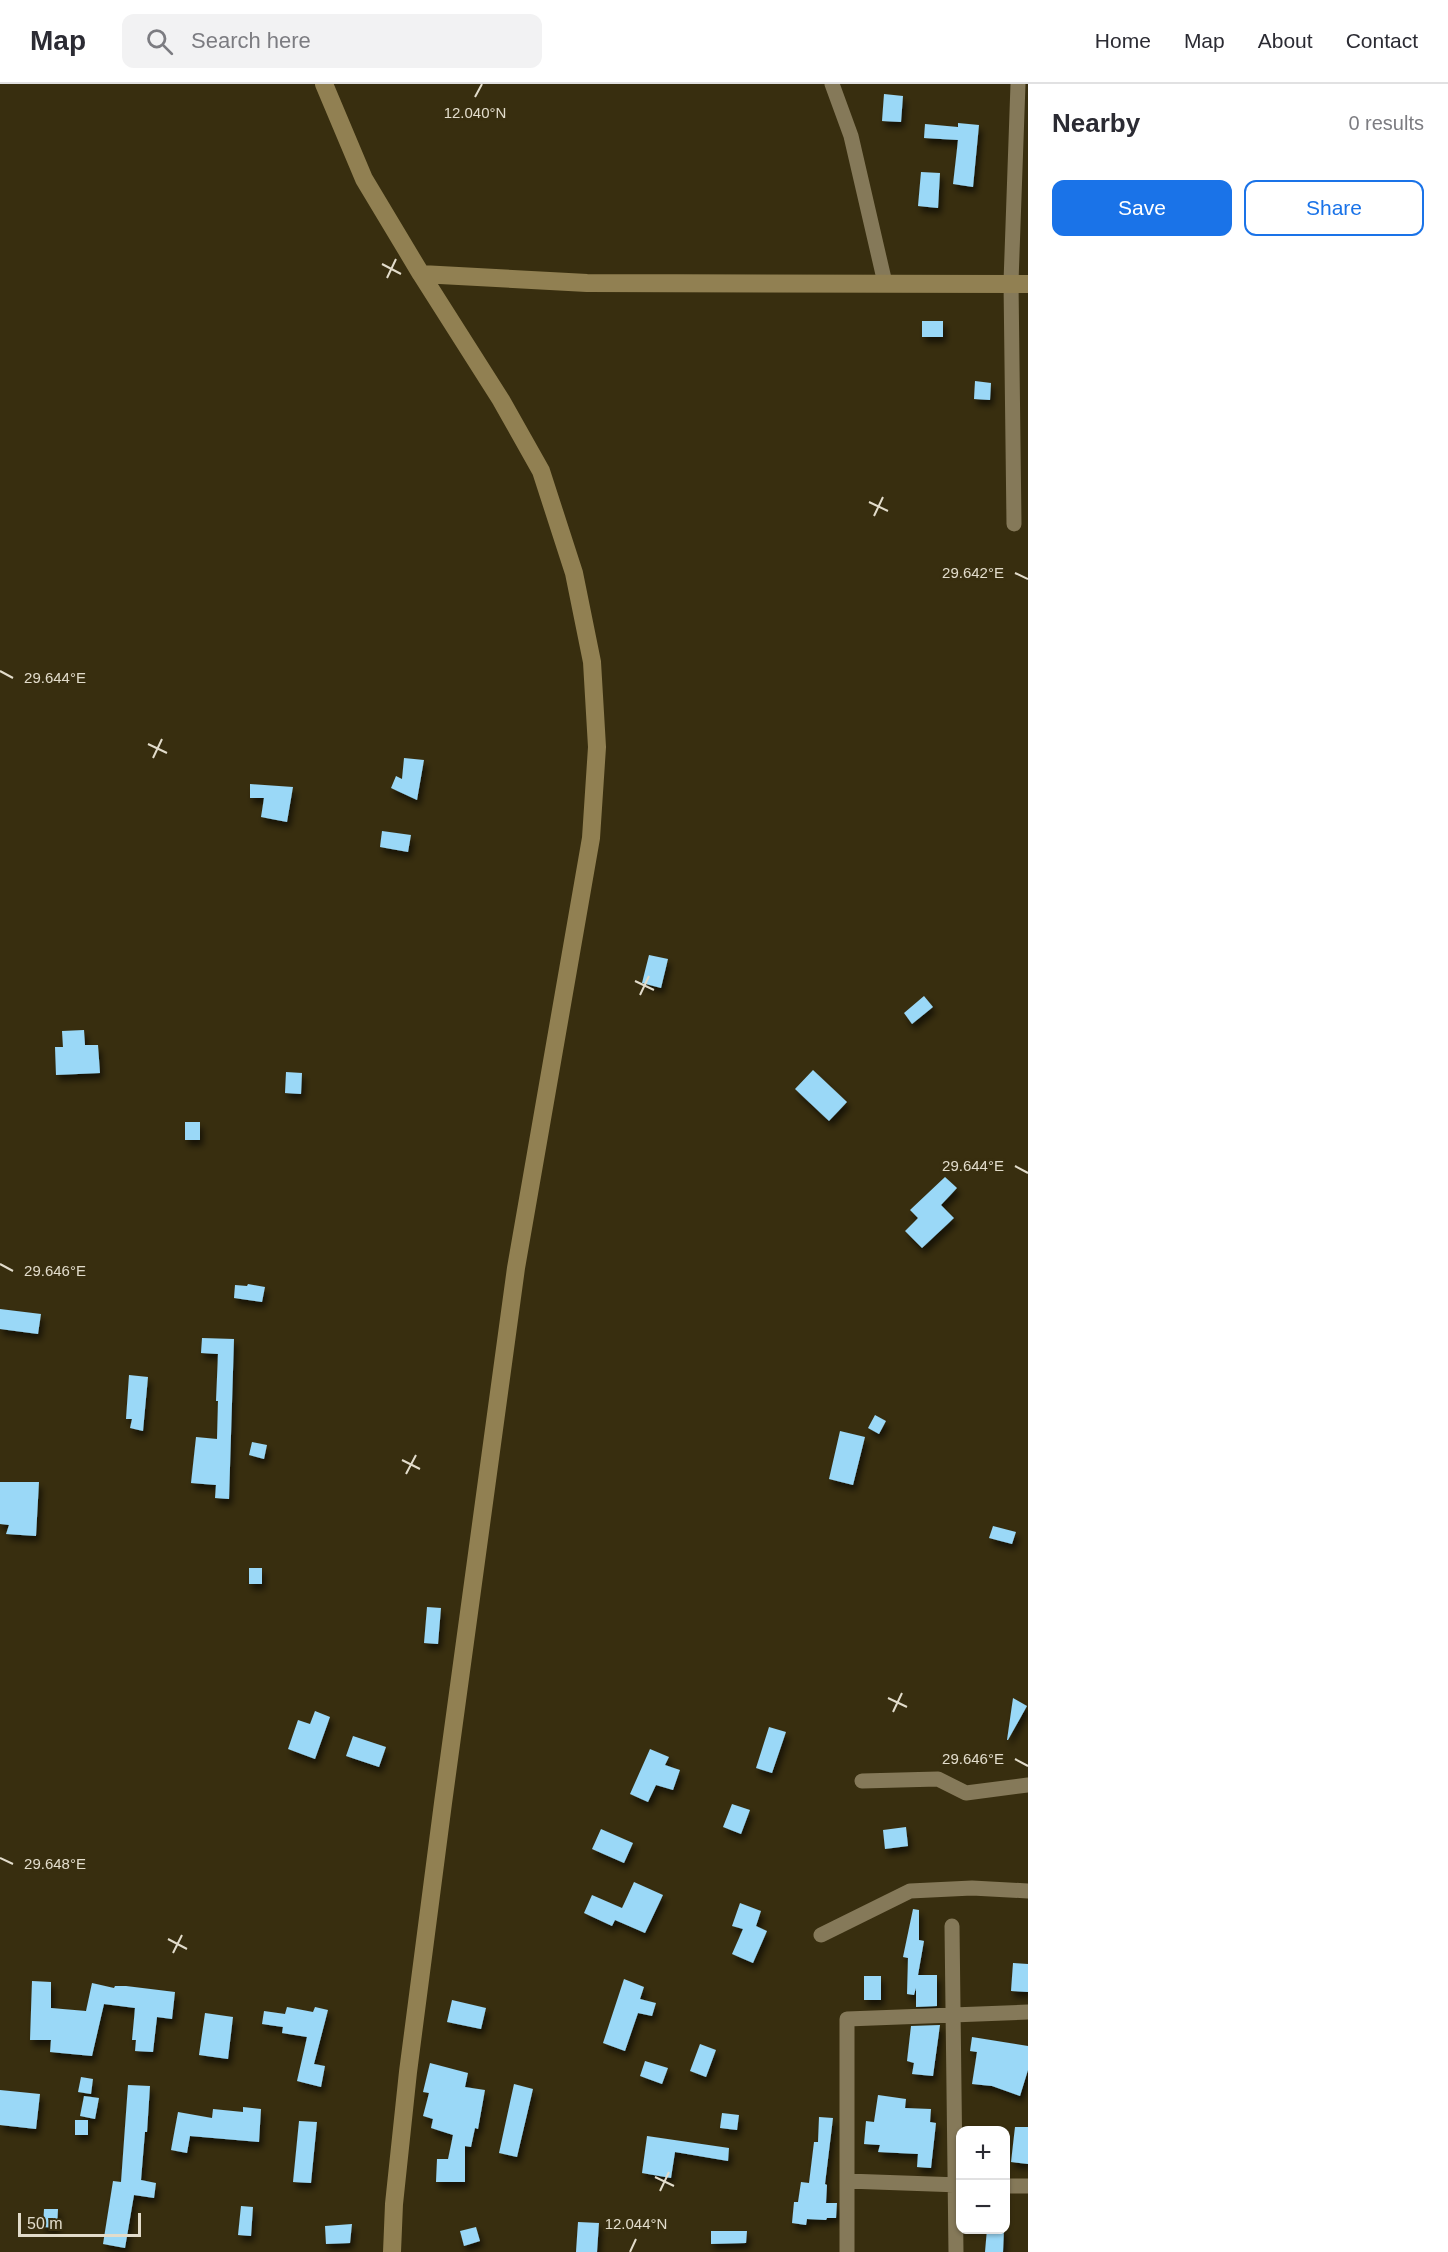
<!DOCTYPE html>
<html lang="en">
<head>
<meta charset="utf-8">
<style>
  body { margin:0; font-family:Helvetica,sans-serif; background:#f2f2f3; color:#2b2b33 }
  .controls { position:absolute; right:18px; bottom:18px; display:grid; overflow:hidden; border-radius:12px; box-shadow:0 2px 4px #0004 }
  .controls button { width:54px; height:54px; display:grid; place-items:center; padding:0; border:0; border-bottom:2px solid #e1e1e2; background:#fff; color:#2b2b33; font:30px sans-serif }
  .scale { position:absolute; left:18px; bottom:15px; width:123px; box-sizing:border-box; padding-left:6px; border:3px solid #e2dccb; border-top:0; font-size:16px; line-height:21px; white-space:nowrap; color:#e2dccb; -webkit-text-stroke:4px #382e0f; paint-order:stroke }
  .list { margin:0; padding:0; list-style:none }
  h2 { display:flex; justify-content:space-between; align-items:center; height:78px; margin:0; padding:0 24px; font-size:26px }
  h2 small { font-size:20px; font-weight:400; color:#7c7c81 }
  .actions { display:flex; gap:12px; padding:18px 24px }
  .actions a { flex:1; padding:14px 0; border:2px solid #1a73e8; border-radius:12px; text-align:center; font-size:21px; color:#1a73e8 }
  .actions .main { background:#1a73e8; color:#fff }
  .icon { flex:none; width:33px; height:33px; fill:none; stroke:currentColor; stroke-width:2; stroke-linecap:round; stroke-linejoin:round }
  .map { position:relative; flex:none; width:1028px; height:2168px; overflow:hidden }
  header { display:flex; align-items:center; gap:36px; box-sizing:border-box; height:84px; padding:0 30px; background:#fff; border-bottom:2px solid #e1e1e2 }
  header strong { font-size:28px }
  nav { display:flex; gap:33px; margin-inline-start:auto; font-size:21px }
  .search { width:420px; height:54px; background:#f2f2f3; display:flex; align-items:center; gap:15px; box-sizing:border-box; padding:0 21px; border-radius:12px; color:#7c7c81; font-size:22px }
  main { display:flex }
  aside { flex:1; background:#fff }
  .map>svg:first-child { display:block }
  .building { fill:#9ad8f7; filter:url(#shadow) }
  .lines { fill:none; stroke-linecap:round; stroke-linejoin:round }
  .street { stroke:#857959; stroke-width:15 }
  .secondary { stroke:#918052; stroke-width:18 }
  .ticks { fill:none; stroke:#e2dccb; stroke-width:2 }
  .ticks-label { font-size:15px; text-anchor:middle; fill:#e2dccb; stroke:#382e0f; stroke-width:6; stroke-linejoin:round; paint-order:stroke }
</style>
</head>
<body>
<header>
<strong>Map</strong>
<div class="search"><svg class="icon" aria-label="search" viewBox="0 0 24 24"><circle cx="10" cy="10" r="6"/><path d="M15 15l6 6"/></svg>Search here</div>
<nav><a>Home</a><a>Map</a><a>About</a><a>Contact</a></nav>
</header>
<main>
<div class="map">
<svg width="1028" height="2168" viewBox="0 0 1028 2168">
  <defs>
    <filter id="shadow"><feDropShadow dx="3" dy="5.5" stdDeviation="3" flood-color="#0009"/></filter>
  </defs>
  <rect width="100%" height="100%" fill="#382e0f"/>
  <path class="building" d="M 884,10 L 903,12 L 901,38 L 882,37 Z
    M 958,39 L 979,41 L 973,103 L 953,100 L 958,56 L 924,54 L 925,40 L 958,43 Z
    M 921,88 L 940,89 L 938,124 L 918,122 Z
    M 922,237 L 943,237 L 943,253 L 922,253 Z
    M 975,297 L 991,299 L 990,316 L 974,315 Z
    M 404,674 L 424,676 L 417,716 L 391,704 L 396,692 L 402,695 Z
    M 250,700 L 293,703 L 287,738 L 261,733 L 264,714 L 250,714 Z
    M 382,747 L 411,751 L 408,768 L 380,763 Z
    M 649,871 L 668,875 L 661,904 L 642,899 Z
    M 924,912 L 933,923 L 912,940 L 904,929 Z
    M 84,946 L 85,961 L 98,961 L 100,989 L 56,991 L 55,963 L 63,963 L 62,947 Z
    M 813,986 L 847,1018 L 829,1037 L 795,1005 Z
    M 286,988 L 302,989 L 301,1010 L 285,1009 Z
    M 185,1038 L 200,1038 L 200,1056 L 185,1056 Z
    M 945,1093 L 957,1104 L 941,1121 L 954,1134 L 922,1164 L 905,1147 L 918,1134 L 910,1126 Z
    M 248,1200 L 265,1203 L 262,1218 L 234,1214 L 235,1201 L 247,1202 Z
    M 0,1225 L 41,1230 L 38,1250 L 0,1245 Z
    M 202,1254 L 234,1255 L 229,1415 L 215,1414 L 216,1401 L 191,1399 L 196,1353 L 217,1355 L 218,1317 L 216,1317 L 218,1270 L 201,1269 Z
    M 129,1291 L 148,1293 L 143,1347 L 130,1344 L 132,1335 L 126,1335 Z
    M 875,1331 L 886,1337 L 879,1350 L 868,1344 Z
    M 840,1347 L 865,1353 L 853,1401 L 829,1395 Z
    M 252,1358 L 267,1361 L 264,1375 L 249,1371 Z
    M 0,1398 L 39,1398 L 36,1452 L 6,1450 L 9,1441 L 0,1440 Z
    M 993,1442 L 1016,1448 L 1012,1460 L 989,1454 Z
    M 249,1484 L 262,1484 L 262,1500 L 249,1500 Z
    M 427,1523 L 441,1524 L 438,1560 L 424,1559 Z
    M 1013,1614 L 1027,1622 L 1008,1656 L 1007,1656 Z
    M 315,1627 L 330,1633 L 315,1675 L 288,1665 L 298,1636 L 310,1640 Z
    M 769,1643 L 786,1648 L 772,1689 L 756,1684 Z
    M 353,1652 L 386,1663 L 379,1683 L 346,1672 Z
    M 650,1665 L 669,1673 L 665,1681 L 680,1686 L 673,1706 L 656,1701 L 648,1718 L 630,1710 Z
    M 732,1720 L 750,1726 L 741,1750 L 723,1743 Z
    M 906,1743 L 908,1762 L 885,1765 L 883,1746 Z
    M 601,1745 L 633,1759 L 624,1779 L 592,1765 Z
    M 634,1798 L 663,1811 L 645,1849 L 615,1836 L 612,1842 L 584,1829 L 592,1811 L 622,1824 Z
    M 740,1819 L 761,1827 L 756,1842 L 767,1847 L 753,1879 L 732,1870 L 743,1845 L 732,1842 Z
    M 913,1825 L 919,1826 L 919,1856 L 924,1857 L 918,1891 L 937,1891 L 937,1922 L 916,1923 L 916,1904 L 914,1911 L 907,1910 L 908,1874 L 903,1873 Z
    M 1013,1879 L 1028,1880 L 1028,1908 L 1011,1907 Z
    M 864,1892 L 881,1892 L 881,1916 L 864,1916 Z
    M 624,1895 L 644,1903 L 640,1915 L 656,1919 L 652,1932 L 638,1929 L 625,1967 L 603,1959 Z
    M 32,1897 L 51,1898 L 51,1924 L 86,1927 L 92,1899 L 114,1904 L 115,1902 L 126,1902 L 175,1908 L 172,1935 L 157,1933 L 153,1968 L 135,1967 L 136,1956 L 132,1956 L 135,1924 L 104,1920 L 92,1972 L 50,1968 L 51,1956 L 30,1956 Z
    M 452,1916 L 486,1924 L 481,1945 L 447,1938 Z
    M 287,1923 L 313,1928 L 315,1923 L 328,1926 L 314,1980 L 325,1982 L 321,2003 L 297,1997 L 307,1953 L 282,1949 L 283,1943 L 262,1940 L 264,1927 L 285,1930 Z
    M 205,1929 L 233,1933 L 228,1975 L 199,1971 Z
    M 940,1941 L 933,1992 L 912,1990 L 914,1979 L 907,1977 L 911,1942 Z
    M 972,1953 L 1028,1962 L 1028,1986 L 1020,2012 L 992,2002 L 972,2000 L 977,1968 L 970,1967 Z
    M 700,1960 L 716,1966 L 706,1993 L 690,1987 Z
    M 645,1977 L 668,1984 L 662,2000 L 640,1992 Z
    M 430,1979 L 468,1989 L 465,2003 L 485,2006 L 478,2045 L 475,2044 L 471,2063 L 465,2062 L 465,2098 L 436,2098 L 437,2075 L 448,2075 L 453,2051 L 431,2044 L 433,2035 L 423,2032 L 429,2009 L 423,2008 Z
    M 81,1993 L 93,1995 L 91,2010 L 78,2008 Z
    M 514,2000 L 533,2005 L 517,2073 L 499,2069 Z
    M 128,2001 L 150,2002 L 147,2048 L 145,2048 L 141,2096 L 156,2099 L 154,2114 L 134,2111 L 125,2164 L 103,2160 L 113,2097 L 121,2098 Z
    M 0,2006 L 40,2010 L 36,2045 L 0,2041 Z
    M 878,2011 L 906,2015 L 905,2024 L 931,2025 L 930,2038 L 936,2039 L 931,2084 L 917,2083 L 918,2070 L 878,2068 L 880,2061 L 864,2060 L 866,2037 L 874,2038 Z
    M 84,2012 L 99,2014 L 95,2035 L 80,2032 Z
    M 243,2023 L 261,2025 L 259,2058 L 190,2052 L 187,2069 L 171,2066 L 178,2028 L 212,2034 L 213,2025 L 243,2028 Z
    M 722,2029 L 739,2031 L 737,2046 L 720,2044 Z
    M 819,2033 L 833,2034 L 825,2100 L 827,2101 L 826,2119 L 837,2119 L 836,2134 L 827,2134 L 826,2136 L 807,2135 L 806,2141 L 792,2139 L 794,2118 L 798,2118 L 801,2098 L 809,2099 L 814,2058 L 818,2058 Z
    M 75,2036 L 88,2036 L 88,2051 L 75,2051 Z
    M 299,2037 L 317,2038 L 311,2099 L 293,2098 Z
    M 1015,2043 L 1028,2043 L 1028,2080 L 1011,2078 Z
    M 647,2052 L 729,2064 L 728,2077 L 675,2068 L 671,2094 L 642,2089 Z
    M 241,2122 L 253,2123 L 251,2152 L 238,2151 Z
    M 44,2125 L 58,2125 L 57,2144 L 43,2143 Z
    M 578,2138 L 599,2139 L 597,2168 L 576,2168 Z
    M 352,2140 L 350,2159 L 326,2160 L 325,2142 Z
    M 476,2143 L 480,2157 L 464,2162 L 460,2147 Z
    M 987,2145 L 1004,2145 L 1003,2168 L 985,2168 Z
    M 711,2147 L 747,2147 L 746,2159 L 711,2160 Z"/>
  <g class="lines">
    <path class="street" d="M 832,0 L 851,52 L 885,199
      M 1014,440 L 1011,198 L 1018,0
      M 862,1697 L 938,1695 L 966,1709 L 1028,1701
      M 952,1842 L 956,2168
      M 821,1851 L 910,1807 L 972,1804 L 1028,1807
      M 847,2097 L 960,2101
      M 1006,2102 L 1028,2102
      M 847,2168 L 847,1935 L 1028,1928"/>
    <path class="secondary" d="M 324,0 L 364,95 L 421,190 L 501,316 L 541,387 L 574,489 L 592,578 L 597,663 L 591,754 L 516,1184 L 443,1719 L 408,1988 L 394,2120 L 392,2168
      M 421,190 L 587,199 L 1028,200"/>
  </g>
  <path class="ticks" d="M 475,13 L 482,0M 382,180 L 401,190M 387,194 L 396,175M 869,418 L 888,427M 874,432 L 883,413M 1015,489 L 1028,495M 0,587 L 13,594M 148,660 L 167,669M 153,674 L 162,655M 635,897 L 654,906M 640,911 L 649,892M 1015,1082 L 1028,1089M 0,1180 L 13,1187M 402,1376 L 420,1385M 406,1390 L 416,1371M 888,1614 L 907,1623M 893,1628 L 902,1609M 1015,1675 L 1028,1682M 0,1774 L 13,1780M 168,1855 L 187,1865M 173,1869 L 182,1851M 655,2093 L 674,2102M 660,2107 L 669,2088M 630,2168 L 636,2155"/>
  <g class="ticks-label">
    <text x="475" y="34">12.040°N</text>
    <text x="973" y="494">29.642°E</text>
    <text x="55" y="599">29.644°E</text>
    <text x="973" y="1087">29.644°E</text>
    <text x="55" y="1192">29.646°E</text>
    <text x="973" y="1680">29.646°E</text>
    <text x="55" y="1785">29.648°E</text>
    <text x="636" y="2145">12.044°N</text>
  </g>
</svg>
<div class="controls">
<button>+</button>
<button>−</button>
</div>
<div class="scale">50 m</div>
</div>
<aside>
<h2>Nearby<small>0 results</small></h2>
<ul class="list">
</ul>
<div class="actions"><a class="main">Save</a><a>Share</a></div>
</aside>
</main>
</body>
</html>
